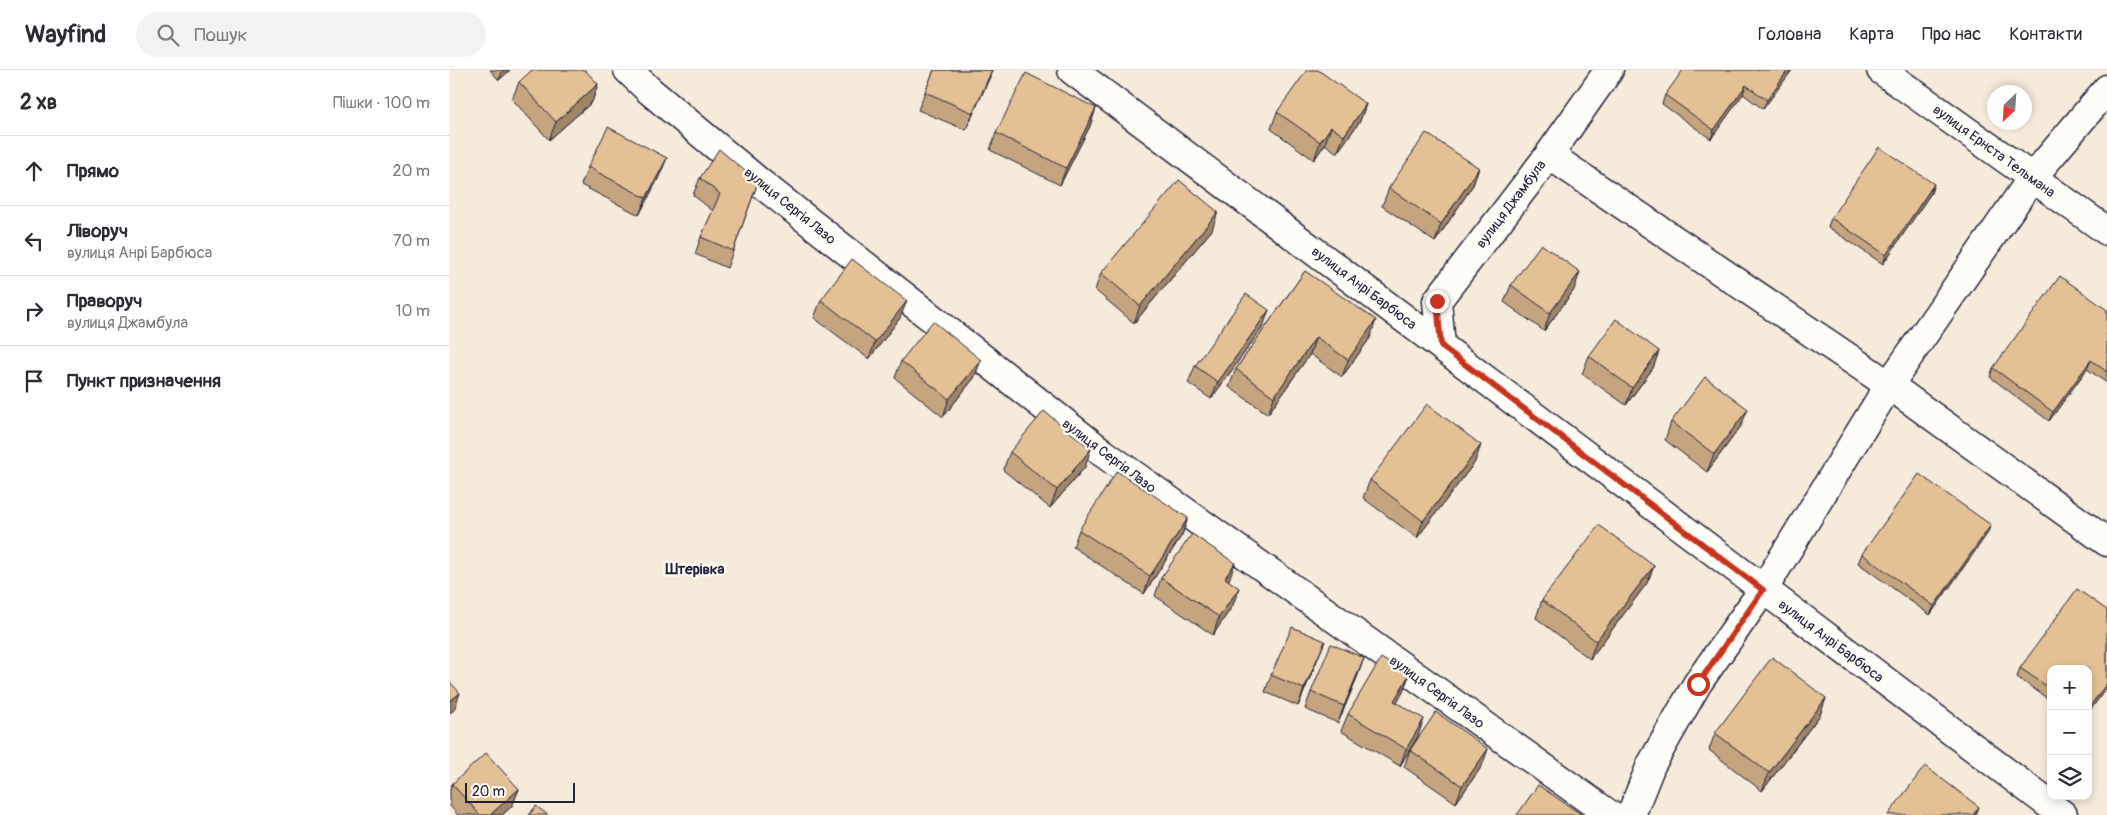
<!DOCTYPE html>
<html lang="uk">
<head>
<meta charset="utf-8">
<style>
  body { margin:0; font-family:Pangolin,sans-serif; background:#f2f2f3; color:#2b2b33 }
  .controls { position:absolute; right:15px; bottom:15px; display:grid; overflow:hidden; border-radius:10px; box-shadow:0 2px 8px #0003 }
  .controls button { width:45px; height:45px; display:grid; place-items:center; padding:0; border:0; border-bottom:1px solid #e1e1e2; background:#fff; color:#2b2b33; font:25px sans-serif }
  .compass { position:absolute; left:1537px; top:15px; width:45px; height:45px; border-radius:50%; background:#fff; box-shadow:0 2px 8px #0003; rotate:205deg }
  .scale { position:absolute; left:15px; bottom:12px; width:110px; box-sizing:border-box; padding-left:5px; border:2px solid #22223b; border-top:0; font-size:14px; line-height:18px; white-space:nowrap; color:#22223b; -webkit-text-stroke:4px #fdfcf7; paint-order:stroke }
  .stop { position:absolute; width:15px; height:15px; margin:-11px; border:4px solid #c8321e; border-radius:50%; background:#fff }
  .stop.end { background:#c8321e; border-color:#fff; box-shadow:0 1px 5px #0008 }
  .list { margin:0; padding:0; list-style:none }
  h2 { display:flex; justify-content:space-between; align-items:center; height:65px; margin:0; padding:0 20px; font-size:21px }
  h2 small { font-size:16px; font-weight:400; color:#7c7c81 }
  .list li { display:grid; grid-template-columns:32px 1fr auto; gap:15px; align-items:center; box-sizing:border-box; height:70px; padding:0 20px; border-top:1px solid #e1e1e2 }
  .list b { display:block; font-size:19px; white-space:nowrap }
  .list p { margin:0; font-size:16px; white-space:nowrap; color:#7c7c81 }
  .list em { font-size:16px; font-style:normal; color:#7c7c81 }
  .icon { flex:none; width:28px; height:28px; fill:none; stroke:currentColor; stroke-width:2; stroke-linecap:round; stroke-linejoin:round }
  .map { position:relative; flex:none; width:1657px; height:745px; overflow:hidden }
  header { display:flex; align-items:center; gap:30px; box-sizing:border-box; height:70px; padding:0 25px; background:#fff; border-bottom:1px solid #e1e1e2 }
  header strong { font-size:24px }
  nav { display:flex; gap:28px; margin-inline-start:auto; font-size:18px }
  .search { width:350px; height:45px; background:#f2f2f3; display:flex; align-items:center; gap:12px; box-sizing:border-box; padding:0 18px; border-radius:28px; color:#7c7c81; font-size:19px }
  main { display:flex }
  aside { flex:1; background:#fff }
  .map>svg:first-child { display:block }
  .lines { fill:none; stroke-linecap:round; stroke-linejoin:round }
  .street-casing { stroke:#22223b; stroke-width:31 }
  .street { stroke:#fdfcf7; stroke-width:28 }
  .wall { fill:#c4a580; stroke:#22223b }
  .shaded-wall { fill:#a08668; stroke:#22223b }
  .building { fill:#e4c095; stroke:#22223b }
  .route { stroke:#c8321e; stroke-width:6 }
  .labels { text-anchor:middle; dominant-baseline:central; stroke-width:4.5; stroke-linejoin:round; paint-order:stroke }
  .street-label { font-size:14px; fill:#22223b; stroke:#fdfcf7 }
  .neighbourhood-label { font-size:15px; font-weight:bold; fill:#22223b; stroke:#fdfcf7 }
</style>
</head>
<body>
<header>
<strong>Wayfind</strong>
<div class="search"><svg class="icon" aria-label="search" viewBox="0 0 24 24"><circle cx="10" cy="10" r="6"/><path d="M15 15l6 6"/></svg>Пошук</div>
<nav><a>Головна</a><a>Карта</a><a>Про нас</a><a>Контакти</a></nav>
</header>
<main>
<aside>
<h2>2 хв<small>Пішки · 100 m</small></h2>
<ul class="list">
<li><svg class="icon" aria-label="ahead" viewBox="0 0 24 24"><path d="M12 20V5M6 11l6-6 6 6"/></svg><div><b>Прямо</b></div><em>20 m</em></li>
<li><svg class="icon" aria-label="left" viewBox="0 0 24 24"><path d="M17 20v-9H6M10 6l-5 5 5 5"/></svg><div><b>Ліворуч</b><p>вулиця Анрі Барбюса</p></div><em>70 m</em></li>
<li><svg class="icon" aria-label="right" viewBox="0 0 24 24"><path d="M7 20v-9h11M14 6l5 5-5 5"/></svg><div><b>Праворуч</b><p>вулиця Джамбула</p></div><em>10 m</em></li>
<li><svg class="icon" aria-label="arrive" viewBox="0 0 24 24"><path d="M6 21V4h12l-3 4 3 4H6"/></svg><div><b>Пункт призначення</b></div></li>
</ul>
</aside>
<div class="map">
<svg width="1657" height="745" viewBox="0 0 1657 745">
  <rect width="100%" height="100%" fill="#f6eada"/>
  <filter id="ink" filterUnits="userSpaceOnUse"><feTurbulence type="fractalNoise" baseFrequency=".02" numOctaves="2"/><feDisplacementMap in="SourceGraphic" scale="10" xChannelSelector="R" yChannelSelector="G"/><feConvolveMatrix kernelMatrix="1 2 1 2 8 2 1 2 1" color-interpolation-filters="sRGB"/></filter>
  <g filter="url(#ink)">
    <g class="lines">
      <g class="street-casing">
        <path id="street" d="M 178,0 L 200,21 L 309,112 L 653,383 L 1160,745
          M 622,0 L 991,276 L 1613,745
          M 1431,0 L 1657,161
          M 1099,85 L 1439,315 L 1657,472
          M 991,276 L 987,231 L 1099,85 L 1159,0
          M 1181,745 L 1201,695 L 1247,614 L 1313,520 L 1439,315 L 1582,108 L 1657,19"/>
      </g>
      <use href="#street" class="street"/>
    </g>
    <path class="wall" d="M 40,0 L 60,0 L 49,10 Z
      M 484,0 L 542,0 L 516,60 L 468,40 L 475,22 Z
      M 1342,0 L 1313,39 L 1293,24 L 1261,69 L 1212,34 L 1215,25 Z
      M 69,12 L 148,14 L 142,32 L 99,70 L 62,29 Z
      M 916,34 L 910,51 L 887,83 L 875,74 L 864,90 L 821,59 L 827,42 Z
      M 646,38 L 640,56 L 610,115 L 540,80 L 546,63 Z
      M 138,97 L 210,105 L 189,145 L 131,115 Z
      M 1029,98 L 1023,115 L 985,172 L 932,136 L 939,118 Z
      M 250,108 L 308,112 L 277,198 L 245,184 L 251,167 L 263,141 L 243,125 Z
      M 1484,114 L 1481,123 L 1433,194 L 1378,157 L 1381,148 Z
      M 762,160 L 684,253 L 645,220 L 651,203 Z
      M 855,201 L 920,268 L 892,307 L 860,284 L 818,344 L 779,317 L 786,299 Z
      M 1061,215 L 1124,220 L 1094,261 L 1054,232 Z
      M 371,230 L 450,248 L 419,289 L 364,248 Z
      M 1657,240 L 1657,313 L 1637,299 L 1599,351 L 1540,307 L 1543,298 Z
      M 813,257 L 761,329 L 738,313 L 745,296 Z
      M 1209,281 L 1203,298 L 1176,335 L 1132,304 L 1139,286 Z
      M 531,290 L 524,308 L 493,347 L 445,308 L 451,291 Z
      M 1221,352 L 1291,356 L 1257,402 L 1215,370 Z
      M 560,382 L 635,397 L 600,438 L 553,400 Z
      M 1025,392 L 967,468 L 913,428 L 920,410 Z
      M 738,448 L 732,465 L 694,524 L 623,477 L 629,460 Z
      M 1537,464 L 1480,545 L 1408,493 L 1412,484 Z
      M 1204,496 L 1197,513 L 1140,589 L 1086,548 L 1092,530 Z
      M 711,508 L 779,511 L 783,535 L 763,565 L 705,526 Z
      M 1657,540 L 1657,617 L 1638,643 L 1638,599 L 1601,599 L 1601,631 L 1567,607 L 1570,598 Z
      M 868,588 L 848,636 L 815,622 L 821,605 Z
      M 908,605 L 888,653 L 855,639 L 861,622 Z
      M 959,605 L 953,622 L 947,633 L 968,666 L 950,696 L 891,661 L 898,644 Z
      M 1376,628 L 1370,645 L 1312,721 L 1259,680 L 1265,663 Z
      M 960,680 L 1032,696 L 1006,733 L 954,697 Z
      M 2,714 L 69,719 L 62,736 L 52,745 L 8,745 L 0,736 L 0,720 Z"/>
    <path class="shaded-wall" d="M 53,0 L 60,0 L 49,10 Z
      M 542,0 L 540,7 L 516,60 L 523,43 Z
      M 1338,0 L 1342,0 L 1313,39 L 1317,30 Z
      M 148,14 L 142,32 L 99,70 L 106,52 Z
      M 1296,15 L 1293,24 L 1261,69 L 1264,60 Z
      M 916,34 L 910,51 L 887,83 L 894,66 Z
      M 646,38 L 640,56 L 610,115 L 616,98 Z
      M 881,57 L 875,74 L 864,90 L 870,72 Z
      M 217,88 L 210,105 L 189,145 L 196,128 Z
      M 1029,98 L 1023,115 L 985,172 L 991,154 Z
      M 1484,114 L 1481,123 L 1433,194 L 1436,185 Z
      M 768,142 L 762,160 L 684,253 L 690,236 Z
      M 1130,202 L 1124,220 L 1094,261 L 1100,243 Z
      M 457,231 L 450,248 L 419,289 L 425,272 Z
      M 819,240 L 813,257 L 761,329 L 768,312 Z
      M 926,250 L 920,268 L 892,307 L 898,290 Z
      M 866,267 L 860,284 L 818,344 L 824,327 Z
      M 1209,281 L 1203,298 L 1176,335 L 1182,318 Z
      M 531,290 L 524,308 L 493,347 L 499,329 Z
      M 1641,290 L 1637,299 L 1599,351 L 1603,342 Z
      M 1298,339 L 1291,356 L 1257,402 L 1264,384 Z
      M 1031,375 L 1025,392 L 967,468 L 973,451 Z
      M 641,379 L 635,397 L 600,438 L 607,420 Z
      M 738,448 L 732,465 L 694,524 L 700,506 Z
      M 1541,455 L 1537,464 L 1480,545 L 1484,536 Z
      M 785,493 L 779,510 L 769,526 L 775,508 Z
      M 1204,496 L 1197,513 L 1140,589 L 1146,571 Z
      M 789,518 L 783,535 L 763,565 L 769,547 Z
      M 875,571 L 868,588 L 848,636 L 854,619 Z
      M 914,588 L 908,605 L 888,653 L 894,636 Z
      M 959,605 L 953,622 L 938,648 L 944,631 Z
      M 1657,613 L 1657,617 L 1638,643 L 1638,639 Z
      M 10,623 L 4,640 L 0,643 L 0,631 Z
      M 1376,628 L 1370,645 L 1312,721 L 1319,703 Z
      M 974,649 L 968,666 L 950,696 L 956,679 Z
      M 1038,679 L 1032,696 L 1006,733 L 1012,716 Z
      M 69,719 L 62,736 L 52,745 L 40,745 Z
      M 1529,737 L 1526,745 L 1523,745 Z"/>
    <path class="building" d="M 82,0 L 135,0 L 148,14 L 106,52 L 69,12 Z
      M 484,0 L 542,0 L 523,43 L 475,22 Z
      M 857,0 L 868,0 L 916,34 L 894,66 L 881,57 L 870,72 L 827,42 Z
      M 1233,0 L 1338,0 L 1317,30 L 1296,15 L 1264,60 L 1215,25 Z
      M 576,3 L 646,38 L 616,98 L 546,63 Z
      M 158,57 L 217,88 L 196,128 L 138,97 Z
      M 976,63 L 1029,98 L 991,154 L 939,118 Z
      M 1429,77 L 1484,114 L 1436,185 L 1381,148 Z
      M 269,79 L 308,112 L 283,181 L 251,167 L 270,124 L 250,108 Z
      M 729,110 L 768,142 L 690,236 L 651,203 Z
      M 1091,174 L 1130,202 L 1100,243 L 1061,215 Z
      M 402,189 L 457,231 L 425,272 L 371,230 Z
      M 855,201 L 926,250 L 898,290 L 866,267 L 824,327 L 786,299 Z
      M 1610,206 L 1657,240 L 1657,302 L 1641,290 L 1603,342 L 1543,298 Z
      M 796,224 L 819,240 L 768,312 L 745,296 Z
      M 1166,249 L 1209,281 L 1182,318 L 1139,286 Z
      M 483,251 L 531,290 L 499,329 L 451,291 Z
      M 1255,307 L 1298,339 L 1264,384 L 1221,352 Z
      M 977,334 L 1031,375 L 973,451 L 920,410 Z
      M 594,341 L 641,379 L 607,420 L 560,382 Z
      M 667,401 L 738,448 L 700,506 L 629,460 Z
      M 1469,404 L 1541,455 L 1484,536 L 1412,484 Z
      M 1149,455 L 1204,496 L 1146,571 L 1092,530 Z
      M 742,464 L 785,493 L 775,508 L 789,518 L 769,547 L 711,508 Z
      M 1627,519 L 1657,540 L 1657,613 L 1638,639 L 1638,599 L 1601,599 L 1601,619 L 1570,598 Z
      M 842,557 L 875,571 L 854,619 L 821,605 Z
      M 881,574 L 914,588 L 894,636 L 861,622 Z
      M 1322,587 L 1376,628 L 1319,703 L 1265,663 Z
      M 931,588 L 959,605 L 944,631 L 974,649 L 956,679 L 898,644 Z
      M 0,612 L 10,623 L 0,631 Z
      M 986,642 L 1038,679 L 1012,716 L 960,680 Z
      M 36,683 L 69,719 L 40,745 L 30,745 L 2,714 Z
      M 1475,696 L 1529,737 L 1523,745 L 1438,745 Z
      M 1088,715 L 1132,745 L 1067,745 Z
      M 86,736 L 98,745 L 79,745 Z"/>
  </g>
  <g class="lines" filter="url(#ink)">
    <path class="route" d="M 987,231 L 991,276 L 1313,520 L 1248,614"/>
  </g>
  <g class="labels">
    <g class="street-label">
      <text transform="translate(1544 81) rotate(36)">вулиця Ернста Тельмана</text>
      <text transform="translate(1061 134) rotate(-53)">вулиця Джамбула</text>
      <text transform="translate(340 136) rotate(39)">вулиця Сергія Лазо</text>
      <text transform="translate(914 218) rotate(37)">вулиця Анрі Барбюса</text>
      <text transform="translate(659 386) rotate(37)">вулиця Сергія Лазо</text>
      <text transform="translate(1381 571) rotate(37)">вулиця Анрі Барбюса</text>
      <text transform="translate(987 622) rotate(36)">вулиця Сергія Лазо</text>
    </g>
    <g class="neighbourhood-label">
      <text x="245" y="499">Штерiвка</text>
    </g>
  </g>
</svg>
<div class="controls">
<button>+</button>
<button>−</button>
<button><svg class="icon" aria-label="layers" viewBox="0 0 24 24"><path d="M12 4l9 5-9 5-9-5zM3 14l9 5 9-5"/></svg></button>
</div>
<svg class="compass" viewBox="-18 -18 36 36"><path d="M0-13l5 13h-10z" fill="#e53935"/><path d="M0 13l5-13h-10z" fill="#7c7c81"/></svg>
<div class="scale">20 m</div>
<div class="stop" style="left:1248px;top:614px"></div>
<div class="stop end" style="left:987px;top:231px"></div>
</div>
</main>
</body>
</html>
